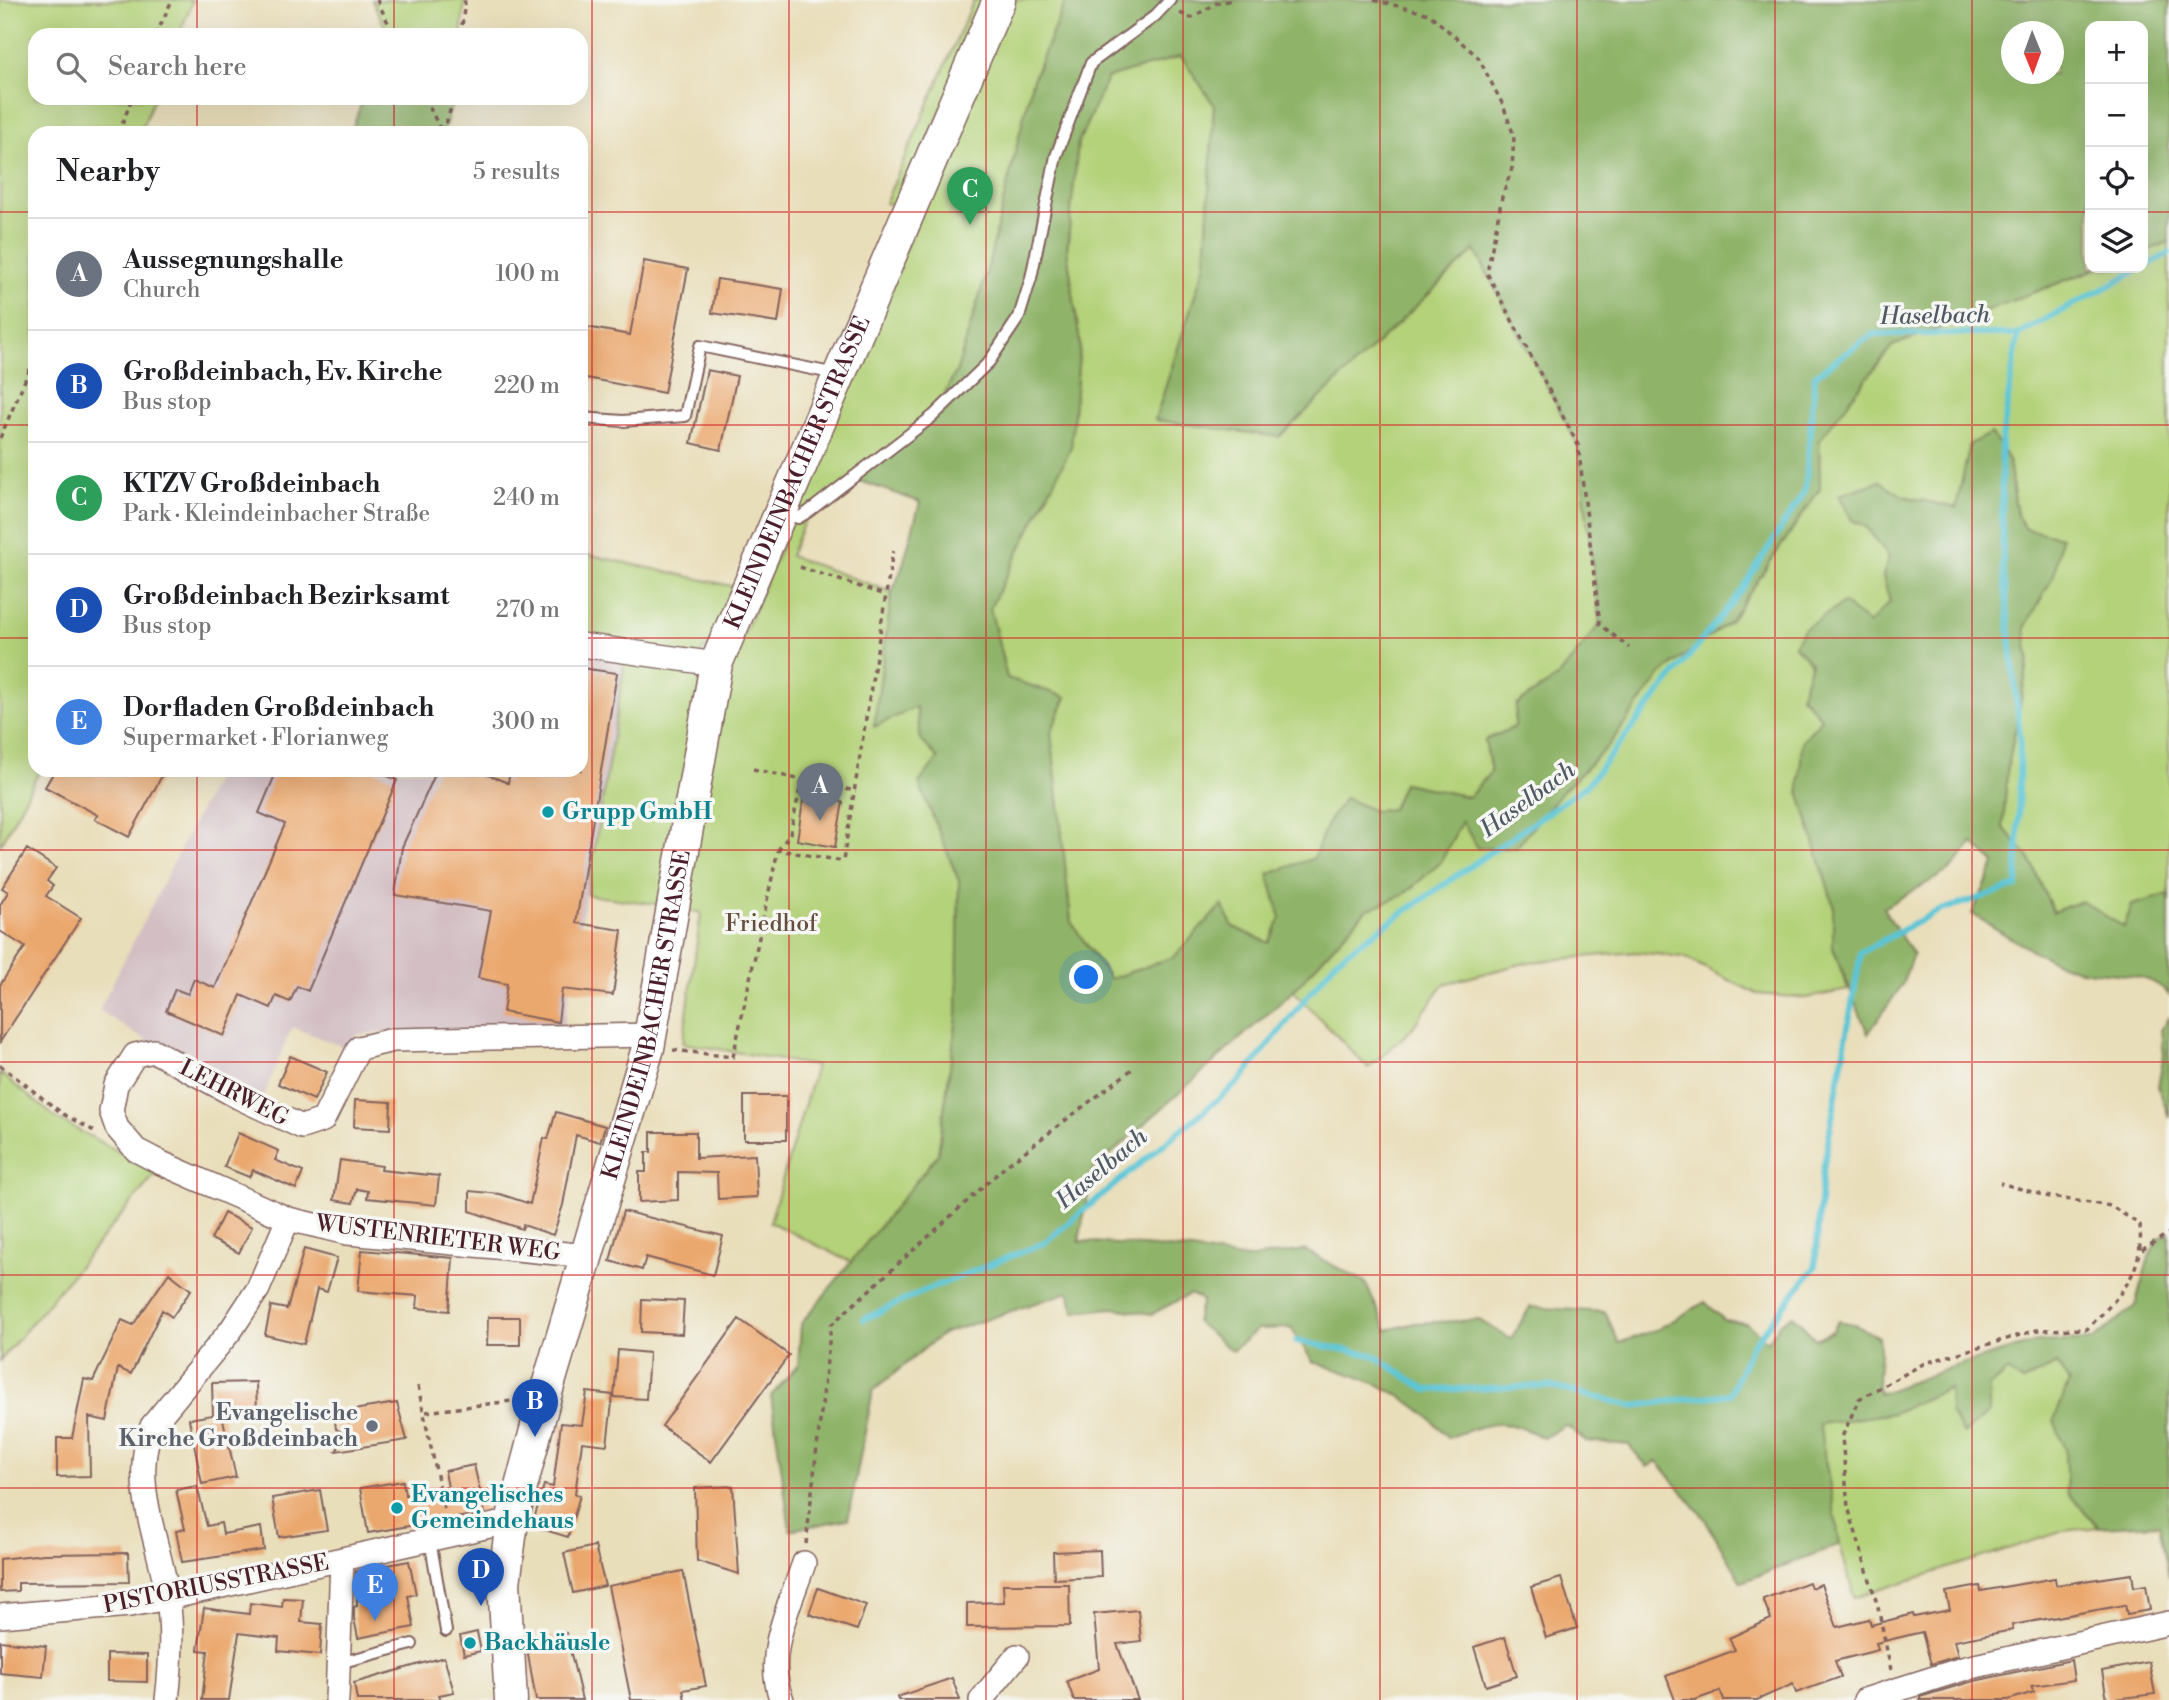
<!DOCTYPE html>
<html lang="en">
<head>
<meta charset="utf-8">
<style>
  body { margin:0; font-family:"Libre Bodoni",serif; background:#f6f6f6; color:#202124 }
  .controls { position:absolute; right:21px; top:21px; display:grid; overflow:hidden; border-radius:14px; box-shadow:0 7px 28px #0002 }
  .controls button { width:63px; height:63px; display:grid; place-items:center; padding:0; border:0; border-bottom:2px solid #e0e0e0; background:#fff; color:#202124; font:35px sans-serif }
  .compass { position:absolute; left:2001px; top:21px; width:63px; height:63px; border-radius:50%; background:#fff; box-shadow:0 7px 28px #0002; rotate:179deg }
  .you { position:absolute; left:1087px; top:978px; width:24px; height:24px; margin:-18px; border:5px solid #fff; border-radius:50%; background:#1a73e8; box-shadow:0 0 0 10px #1a73e833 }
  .badge { display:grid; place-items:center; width:46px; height:46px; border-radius:50%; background:#1f6fb2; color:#fff; font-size:23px; font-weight:700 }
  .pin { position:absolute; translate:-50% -58px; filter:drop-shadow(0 2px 4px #0008) }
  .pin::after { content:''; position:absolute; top:37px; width:24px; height:21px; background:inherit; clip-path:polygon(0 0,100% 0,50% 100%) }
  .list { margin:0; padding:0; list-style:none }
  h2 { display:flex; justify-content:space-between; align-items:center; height:91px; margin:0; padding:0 28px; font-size:30px }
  h2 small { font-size:23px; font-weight:400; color:#757577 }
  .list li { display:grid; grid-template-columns:46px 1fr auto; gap:21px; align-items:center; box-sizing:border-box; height:112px; padding:0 28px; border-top:2px solid #e0e0e0 }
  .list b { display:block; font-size:26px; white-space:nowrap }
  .list p { margin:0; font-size:23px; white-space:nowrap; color:#757577 }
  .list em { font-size:23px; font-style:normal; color:#757577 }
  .icon { flex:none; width:38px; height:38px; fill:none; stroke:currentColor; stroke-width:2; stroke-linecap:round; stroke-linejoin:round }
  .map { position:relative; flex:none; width:2169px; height:1700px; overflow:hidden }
  .search { position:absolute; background:#fff; box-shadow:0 7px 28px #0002; left:28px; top:28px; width:560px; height:77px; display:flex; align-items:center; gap:18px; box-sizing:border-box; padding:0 24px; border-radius:21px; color:#757577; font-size:26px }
  .panel { position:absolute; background:#fff; box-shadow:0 7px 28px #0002; left:28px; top:126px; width:560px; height:651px; border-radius:21px }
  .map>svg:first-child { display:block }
  .industrial { fill:#d2bec3 }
  .green { fill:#b4d279; stroke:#7f7852; stroke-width:2 }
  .forest { fill:#8fb469; stroke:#6c6a4a; stroke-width:2; fill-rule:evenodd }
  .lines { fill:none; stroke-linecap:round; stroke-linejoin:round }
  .stream { stroke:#5ac5d5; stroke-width:6 }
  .building { fill:#eba86e }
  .lane-casing { stroke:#82625d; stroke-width:14 }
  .street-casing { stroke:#82625d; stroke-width:26 }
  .secondary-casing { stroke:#82625d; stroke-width:35 }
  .path { stroke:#82625d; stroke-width:3.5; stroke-dasharray:5 5; stroke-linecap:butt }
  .lane { stroke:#fff; stroke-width:10 }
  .street { stroke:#fff; stroke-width:23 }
  .secondary { stroke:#fff; stroke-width:32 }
  .grid { fill:none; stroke:#d62828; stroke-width:2; stroke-opacity:0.55 }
  .culture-dot { fill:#0f9aa8; stroke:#f6f6f2; stroke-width:2.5 }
  .worship-dot { fill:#6b7280; stroke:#f6f6f2; stroke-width:2.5 }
  .labels { text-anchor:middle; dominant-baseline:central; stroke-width:7; stroke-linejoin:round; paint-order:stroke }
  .street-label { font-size:23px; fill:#4a1f2b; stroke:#f6f6f2 }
  .culture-label { font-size:23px; font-weight:bold; fill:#0d838f; stroke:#f6f6f2; text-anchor:start }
  .park-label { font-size:23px; fill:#644c3e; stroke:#f6f6f2 }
  .worship-label { font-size:23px; font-weight:bold; fill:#5b616d; stroke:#f6f6f2; text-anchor:end }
  .water-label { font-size:24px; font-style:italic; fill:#505966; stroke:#f6f6f2 }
</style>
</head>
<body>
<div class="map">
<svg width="2169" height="1700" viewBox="0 0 2169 1700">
  <rect width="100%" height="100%" fill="#f6f6f2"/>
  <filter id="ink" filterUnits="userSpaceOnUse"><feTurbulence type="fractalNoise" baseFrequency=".0143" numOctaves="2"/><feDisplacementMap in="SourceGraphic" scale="14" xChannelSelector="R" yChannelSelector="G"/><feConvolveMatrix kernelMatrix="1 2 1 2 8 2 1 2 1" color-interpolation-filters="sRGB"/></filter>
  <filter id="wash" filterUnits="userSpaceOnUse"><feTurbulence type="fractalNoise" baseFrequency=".00686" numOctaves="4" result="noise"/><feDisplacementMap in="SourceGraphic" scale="28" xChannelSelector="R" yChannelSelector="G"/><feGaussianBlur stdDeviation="1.57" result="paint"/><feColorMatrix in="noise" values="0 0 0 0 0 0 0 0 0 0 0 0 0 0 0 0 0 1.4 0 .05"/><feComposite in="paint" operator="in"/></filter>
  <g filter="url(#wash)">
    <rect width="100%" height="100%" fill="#e9deba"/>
    <path class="industrial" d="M 581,640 L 626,654 L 563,1029 L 357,1034 L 348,1049 L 292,1027 L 262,1100 L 137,1035 L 99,1010 L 220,770 L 581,770 Z"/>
    <path class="green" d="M 0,0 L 193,0 L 179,35 L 35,35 L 35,98 L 154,98 L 140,133 L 35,133 L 35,770 L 40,770 L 0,846 Z
      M 372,0 L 465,0 L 461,35 L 389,35 Z
      M 974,0 L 989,0 L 900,206 L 885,203 Z
      M 1010,0 L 1066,0 L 1032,82 L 987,271 L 957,370 L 933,416 L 808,512 L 790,556 L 892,592 L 874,726 L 916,706 L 921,740 L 938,758 L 920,783 L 959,881 L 957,1017 L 938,1154 L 851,1262 L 770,1222 L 816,1066 L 683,1043 L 701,913 L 681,908 L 725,679 Z
      M 1182,56 L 1214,105 L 1205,264 L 1155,420 L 1279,437 L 1475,250 L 1578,445 L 1600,624 L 1558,677 L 1516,705 L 1515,727 L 1485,740 L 1491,772 L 1469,797 L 1403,783 L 1393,809 L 1327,824 L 1314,858 L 1269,943 L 1233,927 L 1222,905 L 1174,957 L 1110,979 L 1071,922 L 1051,732 L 1066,697 L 1007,678 L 990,608 L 1071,448 L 1080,343 L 1067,250 L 1078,143 L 1107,78 Z
      M 2169,242 L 2169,894 L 2132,905 L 2124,927 L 2081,901 L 2053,912 L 2030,860 L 2003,827 L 2007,772 L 2029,658 L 2024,628 L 2054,575 L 2061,537 L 2026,529 L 2017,516 L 2009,460 L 1970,445 L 1956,508 L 1903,496 L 1880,481 L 1852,520 L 1865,526 L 1889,556 L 1883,576 L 1890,602 L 1869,624 L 1811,663 L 1801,696 L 1822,719 L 1799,791 L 1833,904 L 1833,948 L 1848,990 L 1807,998 L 1757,994 L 1683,957 L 1636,952 L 1529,962 L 1444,984 L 1410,1031 L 1368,1068 L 1293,991 L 1366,910 L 1403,895 L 1440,863 L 1462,820 L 1561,793 L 1608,746 L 1662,673 L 1731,620 L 1820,489 L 1819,440 L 1892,346 L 2098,268 L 2143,268 L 2143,252 Z
      M 581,553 L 736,587 L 718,648 L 704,648 L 699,658 L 581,640 Z
      M 626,654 L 692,669 L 702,683 L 663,905 L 587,895 Z
      M 0,1073 L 59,1120 L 157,1172 L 0,1361 Z
      M 2056,1364 L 2069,1382 L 2055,1420 L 2065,1448 L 2067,1492 L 2099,1527 L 2064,1531 L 1854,1598 L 1840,1544 L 1819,1424 L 1893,1413 L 1949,1388 L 1989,1387 L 2008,1371 L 2023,1382 Z"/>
    <path class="forest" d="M 1066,0 L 2169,0 L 2169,242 L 2143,252 L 2143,26 L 2090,26 L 2090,268 L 2098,268 L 1892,346 L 1819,440 L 1820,488 L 1731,620 L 1662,673 L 1608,746 L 1561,793 L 1516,848 L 1477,848 L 1462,821 L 1440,863 L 1403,895 L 1366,910 L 1293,991 L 1093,1170 L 1079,1241 L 1191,1250 L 1247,1259 L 1304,1250 L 1365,1282 L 1387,1330 L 1415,1323 L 1479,1320 L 1511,1339 L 1530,1307 L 1605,1312 L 1619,1343 L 1658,1329 L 1705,1302 L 1724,1320 L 1746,1323 L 1768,1342 L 1779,1324 L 1793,1315 L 1815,1339 L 1833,1331 L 1838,1321 L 1853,1324 L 1879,1337 C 1883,1358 1875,1373 1879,1394 L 1955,1366 L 2036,1342 L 2093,1340 L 2135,1306 L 2149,1257 L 2157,1240 L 2169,1232 L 2169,1577 L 2159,1524 L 2099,1527 L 2067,1492 L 2065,1449 L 2054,1420 L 2069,1382 L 2056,1364 L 2023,1382 L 2007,1371 L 1989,1387 L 1989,1412 L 1964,1434 L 1950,1413 L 1949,1388 L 1893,1413 L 1819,1424 L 1840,1544 L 1742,1582 L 1705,1519 L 1657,1461 L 1647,1467 L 1629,1445 L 1586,1441 L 1566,1425 L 1543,1438 C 1506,1416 1487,1423 1448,1438 C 1413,1393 1366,1378 1313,1362 L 1291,1328 L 1258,1329 L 1232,1351 L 1196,1322 L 1202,1300 L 1190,1294 L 1152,1314 L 1112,1308 L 1074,1312 L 1069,1292 L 942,1334 L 873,1391 L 848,1519 L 790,1530 L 771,1396 L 798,1365 L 801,1324 L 938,1154 L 957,1017 L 959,881 L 919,783 L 938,758 L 921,740 L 916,707 L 874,727 L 892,592 L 902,568 L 920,502 L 851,478 L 933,416 L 957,370 L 987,271 L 1032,82 ZM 2011,32 L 2054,32 L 2054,74 L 2011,74 ZM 1181,56 L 1214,105 L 1205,264 L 1155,420 L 1279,437 L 1475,250 L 1578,445 L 1600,624 L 1558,677 L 1516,705 L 1515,727 L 1485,740 L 1491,772 L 1469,797 L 1403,783 L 1392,809 L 1374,811 L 1345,798 L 1327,824 L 1314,858 L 1268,874 L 1281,918 L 1269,943 L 1233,927 L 1222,905 L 1174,957 L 1110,979 L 1071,922 L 1051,732 L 1066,697 L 1007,678 L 990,608 L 1071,448 L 1080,343 L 1067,250 L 1078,143 L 1107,78 Z
      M 363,98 L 454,98 L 443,133 L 351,133 Z
      M 1991,433 L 2009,460 L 2017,516 L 2026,529 L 2061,537 L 2054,575 L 2025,628 L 2029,658 L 2007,772 L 2003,827 L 2030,859 L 2053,912 L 2081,901 L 2124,927 L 2132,905 L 2169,894 L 2169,995 C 2150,968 2100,977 2072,968 C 2038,957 2003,933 1972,914 L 1995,864 L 1973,843 L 1950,870 L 1883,908 L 1913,954 L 1902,985 L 1868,1034 L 1833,948 L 1833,904 L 1799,791 L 1802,741 L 1822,719 L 1801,695 L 1811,663 L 1794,645 L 1804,629 L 1844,603 L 1869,624 L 1890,602 L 1883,576 L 1889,556 L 1865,526 L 1852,520 L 1839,495 L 1880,481 L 1903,496 L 1956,508 L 1970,444 Z
      M 2169,1018 L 2169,1117 L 2158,1086 L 2164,1055 L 2161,1030 Z"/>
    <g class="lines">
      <path class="stream" d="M 2143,268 L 2169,253
        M 864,1319 L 924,1291 L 1044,1243 L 1239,1082 L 1338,958 L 1586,786 L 1741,591 L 1805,491 L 1815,375 L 1873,334 L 2018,334 L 2142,268
        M 1296,1341 L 1373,1355 L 1427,1390 L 1548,1386 L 1633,1406 L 1730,1394 L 1751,1347 L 1815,1267 L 1822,1176 L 1861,952 L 1938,911 L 2017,886 L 2020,736 L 2003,566 L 2001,446 L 2018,334"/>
    </g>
    <g id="blocks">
      <path class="building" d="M 644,261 L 688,269 L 664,393 L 581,377 L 581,326 L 630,335 Z
        M 717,279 L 783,289 L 778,323 L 712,313 Z
        M 707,370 L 737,376 L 721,450 L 691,443 Z
        M 581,668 L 617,673 L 576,923 L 622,930 L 613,995 L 562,989 L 558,1022 L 503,1012 L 507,984 L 478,978 L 491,911 L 395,895 L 402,847 L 437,770 L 476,770 L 508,783 L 510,770 L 581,770 Z
        M 55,770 L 165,770 L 129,837 L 95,819 L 98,815 L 45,787 Z
        M 277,770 L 373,770 L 397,780 L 308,991 L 297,986 L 290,1002 L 276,996 L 271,1008 L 241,995 L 224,1036 L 166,1011 L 175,989 L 188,994 L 194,979 L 215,988 L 285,824 L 259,813 Z
        M 804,795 L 843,802 L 835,847 L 797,840 Z
        M 27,849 L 56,868 L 47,881 L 53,886 L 46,896 L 81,918 L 0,1042 L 0,985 L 25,947 L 0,931 L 0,905 L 8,892 L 2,888 Z
        M 290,1056 L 327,1072 L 314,1100 L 278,1084 Z
        M 744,1096 L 786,1096 L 786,1140 L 744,1140 Z
        M 355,1100 L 391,1102 L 390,1129 L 354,1127 Z
        M 556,1112 L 605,1126 L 600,1142 L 576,1135 L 563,1205 L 553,1235 L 523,1225 L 522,1229 L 470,1211 L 470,1191 L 500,1194 L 530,1204 L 544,1138 L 548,1139 Z
        M 651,1132 L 696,1132 L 696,1158 L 755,1155 L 757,1197 L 718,1199 L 717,1173 L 678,1172 L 678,1200 L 639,1202 L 639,1172 L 646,1172 L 646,1152 L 651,1152 Z
        M 238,1133 L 279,1151 L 275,1160 L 303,1172 L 296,1189 L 253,1170 L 249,1177 L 224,1167 Z
        M 340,1160 L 382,1166 L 381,1170 L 439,1176 L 436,1205 L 367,1198 L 368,1191 L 357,1189 L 353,1203 L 334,1200 Z
        M 623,1211 L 723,1236 L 713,1275 L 646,1257 L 642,1270 L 610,1261 Z
        M 224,1213 L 252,1227 L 239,1253 L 211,1239 Z
        M 304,1249 L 337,1258 L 327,1292 L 317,1289 L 304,1344 L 265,1335 L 271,1306 L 287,1309 Z
        M 362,1250 L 453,1258 L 449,1311 L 417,1308 L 418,1296 L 358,1291 Z
        M 169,1273 L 191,1290 L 172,1317 L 162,1310 L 131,1374 L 118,1368 L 107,1421 L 89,1417 L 90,1476 L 57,1477 L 57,1438 L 72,1438 L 84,1379 L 93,1381 L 122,1320 L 133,1325 Z
        M 642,1299 L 684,1301 L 682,1334 L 641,1332 Z
        M 488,1317 L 520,1317 L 520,1345 L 487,1345 Z
        M 739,1319 L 789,1355 L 711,1462 L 662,1426 Z
        M 618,1350 L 649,1353 L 646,1399 L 614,1397 Z
        M 256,1382 L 257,1414 L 222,1415 L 236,1477 L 202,1484 L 189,1419 L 213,1415 L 212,1383 Z
        M 587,1392 L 613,1395 L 607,1445 L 582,1442 L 575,1494 L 580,1495 L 568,1537 L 532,1526 L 544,1485 L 553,1487 L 561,1423 L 582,1425 Z
        M 397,1403 L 407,1440 L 336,1451 L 347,1435 L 336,1429 L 334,1413 Z
        M 474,1465 L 485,1513 L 368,1533 L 360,1488 L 403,1481 L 405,1495 L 448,1488 L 445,1471 Z
        M 197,1486 L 207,1526 L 221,1523 L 223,1534 L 261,1527 L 264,1550 L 182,1562 L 176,1531 L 185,1529 L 176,1490 Z
        M 733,1486 L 739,1574 L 697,1561 L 695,1488 Z
        M 320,1490 L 327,1530 L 279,1537 L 272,1498 Z
        M 595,1546 L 605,1586 L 573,1593 L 564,1553 Z
        M 1100,1550 L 1101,1577 L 1054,1579 L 1053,1552 Z
        M 128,1553 L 129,1582 L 18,1583 L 18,1591 L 0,1592 L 0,1559 L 44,1554 Z
        M 409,1561 L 416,1594 L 408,1596 L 414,1627 L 358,1638 L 354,1618 L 354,1607 L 357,1606 L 356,1571 Z
        M 683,1571 L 706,1686 L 683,1690 L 685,1700 L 631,1700 L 608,1586 Z
        M 2132,1574 L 2134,1587 L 2146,1585 L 2150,1610 L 2127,1614 L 2125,1605 L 2012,1625 L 2013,1630 L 1954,1641 L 1958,1656 L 1931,1664 L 1922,1632 L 1876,1643 L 1878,1650 L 1835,1661 L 1841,1677 L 1796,1693 L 1793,1684 L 1757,1700 L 1724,1700 L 1720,1691 L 1695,1700 L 1675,1700 L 1666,1676 L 1735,1650 L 1729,1638 L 1771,1619 L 1763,1599 L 1809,1582 L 1811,1588 L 1821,1584 L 1837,1627 L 1869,1619 L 1871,1625 L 1913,1614 L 1914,1617 L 1950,1610 L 1946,1592 L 1980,1586 L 1981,1591 L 2055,1578 L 2056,1585 Z
        M 1561,1578 L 1577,1628 L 1546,1638 L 1531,1587 Z
        M 1003,1584 L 1069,1584 L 1070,1626 L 967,1627 L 967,1603 L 1004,1602 Z
        M 818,1588 L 866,1605 L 857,1630 L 809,1614 Z
        M 283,1598 L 303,1599 L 301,1622 L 322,1624 L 320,1655 L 278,1651 L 279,1638 L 239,1633 L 229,1700 L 202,1700 L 208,1651 L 198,1650 L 204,1608 L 249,1614 L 250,1603 L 282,1607 Z
        M 1138,1610 L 1141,1641 L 1117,1644 L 1138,1700 L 1074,1700 L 1067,1681 L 1099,1669 L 1094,1614 Z
        M 477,1632 L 481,1651 L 464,1655 L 460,1636 Z
        M 566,1633 L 582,1700 L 536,1700 L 526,1643 Z
        M 1505,1637 L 1517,1676 L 1486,1686 L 1474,1647 Z
        M 0,1641 L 46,1646 L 43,1677 L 0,1673 Z
        M 107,1654 L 147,1655 L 147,1682 L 107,1681 Z
        M 444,1657 L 454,1692 L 439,1695 L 441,1700 L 357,1700 L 354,1683 Z
        M 2071,1660 L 2074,1680 L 2032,1686 L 2034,1692 L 2008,1700 L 1920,1700 L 1920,1697 L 1970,1682 Z
        M 2149,1662 L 2155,1694 L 2107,1700 L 2102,1671 Z
        M 952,1678 L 960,1700 L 898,1700 L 897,1697 Z"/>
    </g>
  </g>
  <g filter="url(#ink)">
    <use href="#blocks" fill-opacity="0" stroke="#82625d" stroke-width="2"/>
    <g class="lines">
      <g class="lane-casing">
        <path id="lane" d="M 581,418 L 623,421 L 685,416 L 700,346 L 836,374
          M 783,513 L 798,518 L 808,512 L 933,416 L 989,362 L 1019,317 L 1031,278 L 1056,156 L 1091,63 L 1155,16 L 1170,0
          M 430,1540 L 446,1631
          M 339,1663 L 412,1644"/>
      </g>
      <g class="street-casing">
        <path id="street" d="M 581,645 L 716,664
          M 588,1256 L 348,1233 L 288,1219 L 159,1162 L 136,1150 L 117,1128 L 111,1111 L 116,1085 L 135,1055 L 154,1051 L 238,1097 L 302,1127 L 323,1120 L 359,1048 L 393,1040 L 651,1035
          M 0,1616 L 130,1605 L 168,1598 L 512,1521
          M 167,1700 C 171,1666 173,1633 168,1599 C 160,1541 129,1483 152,1426 L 231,1330 L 258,1289 L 288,1219
          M 337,1700 L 342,1559
          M 782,1700 C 763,1656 790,1605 804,1563
          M 981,1700 L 1017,1656
          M 1865,1700 L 1966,1668 L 2169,1623"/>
      </g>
      <g class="secondary-casing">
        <g id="secondary">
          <path id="s1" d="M 511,1700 L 504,1583 L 512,1521 L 545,1396 L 648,1048 L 716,664 L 999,0"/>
        </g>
      </g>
      <path class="path" d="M 377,0 L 394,35
        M 1374,0 L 1429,14 L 1478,57 L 1503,105 L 1514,136 L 1512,168 L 1502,197 L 1487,273 L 1578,445 L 1600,624 L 1629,648
        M 1180,13 L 1191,18 L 1217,3 L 1233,0
        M 156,35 L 172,0
        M 461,35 L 465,0
        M 425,98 L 442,133
        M 119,133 L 132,98
        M 443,133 L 454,98
        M 0,438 L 35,357
        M 800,567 L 885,595
        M 753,769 L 802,780
        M 778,850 L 790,834 L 802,780 L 856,791
        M 673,1050 L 733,1057 L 778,850 L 843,861 L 893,551
        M 0,1065 L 63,1114 L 96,1132
        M 2142,1250 L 2169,1233
        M 418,1386 L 445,1513
        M 426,1412 L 519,1400
        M 806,1544 L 831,1325 L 1007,1165 L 1135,1067
        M 1891,1670 L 1878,1607 L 1848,1507 L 1842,1437 L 1859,1399 L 1925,1363 L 2037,1330 L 2087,1329 C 2120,1296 2144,1274 2140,1225 L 2111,1206 L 2050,1197 L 2000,1183"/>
      <use href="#lane" class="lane"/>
      <use href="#street" class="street"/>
      <use href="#secondary" class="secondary"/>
    </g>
  </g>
  <path class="grid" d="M 197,0 L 197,35M 394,0 L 394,35M 592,0 L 592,1700M 789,0 L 789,1700M 986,0 L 986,1700M 1183,0 L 1183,1700M 1380,0 L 1380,1700M 1577,0 L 1577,1700M 1775,0 L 1775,1700M 1972,0 L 1972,1700M 197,98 L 197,133M 394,98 L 394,133M 0,212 L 35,212M 581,212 L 2090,212M 2143,212 L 2169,212M 0,425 L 35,425M 581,425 L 2169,425M 0,638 L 35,638M 581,638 L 2169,638M 197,770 L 197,1700M 394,770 L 394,1700M 0,850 L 2169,850M 0,1062 L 2169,1062M 0,1275 L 2169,1275M 0,1488 L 2169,1488"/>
  <g class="culture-dot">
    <circle cx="548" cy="812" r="7"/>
    <circle cx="397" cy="1508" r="7"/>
    <circle cx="470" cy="1643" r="7"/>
  </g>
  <circle class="worship-dot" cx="372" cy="1426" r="7"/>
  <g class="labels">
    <g class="street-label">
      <text stroke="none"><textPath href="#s1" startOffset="1270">KLEINDEINBACHER STRASSE</textPath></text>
      <text stroke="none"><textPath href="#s1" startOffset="704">KLEINDEINBACHER STRASSE</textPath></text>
      <text transform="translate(234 1093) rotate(27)">LEHRWEG</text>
      <text transform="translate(438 1238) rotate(7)">WUSTENRIETER WEG</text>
      <text transform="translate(216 1584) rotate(-11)">PISTORIUSSTRASSE</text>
    </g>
    <g class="culture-label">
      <text x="562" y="812">Grupp GmbH</text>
      <text x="411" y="1495">Evangelisches<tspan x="411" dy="26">Gemeindehaus</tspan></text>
      <text x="484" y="1643">Backhäusle</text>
    </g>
    <g class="park-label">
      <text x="771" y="924">Friedhof</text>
    </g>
    <g class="worship-label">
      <text x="358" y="1413">Evangelische<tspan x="358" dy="26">Kirche Großdeinbach</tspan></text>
    </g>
    <g class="water-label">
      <text transform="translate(1935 316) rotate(-1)">Haselbach</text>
      <text transform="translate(1528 800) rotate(-36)">Haselbach</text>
      <text transform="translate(1102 1169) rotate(-40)">Haselbach</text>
    </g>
  </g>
</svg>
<div class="controls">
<button>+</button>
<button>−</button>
<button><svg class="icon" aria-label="locate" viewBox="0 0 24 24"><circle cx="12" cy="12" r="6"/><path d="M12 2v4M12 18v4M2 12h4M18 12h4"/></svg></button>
<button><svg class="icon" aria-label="layers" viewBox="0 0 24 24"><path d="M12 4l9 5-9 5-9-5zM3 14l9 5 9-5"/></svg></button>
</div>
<svg class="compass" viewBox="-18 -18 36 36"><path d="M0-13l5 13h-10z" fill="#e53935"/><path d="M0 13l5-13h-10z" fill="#757577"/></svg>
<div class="you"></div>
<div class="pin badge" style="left:820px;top:821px;background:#6b7280">A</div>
<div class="pin badge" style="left:535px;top:1437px;background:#1a4fb4">B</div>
<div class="pin badge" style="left:970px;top:225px;background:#2e9e5b">C</div>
<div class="pin badge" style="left:481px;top:1606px;background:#1a4fb4">D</div>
<div class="pin badge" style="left:375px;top:1621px;background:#3f7fe0">E</div>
<div class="search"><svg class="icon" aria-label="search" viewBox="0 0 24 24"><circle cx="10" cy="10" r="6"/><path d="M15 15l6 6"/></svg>Search here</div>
<section class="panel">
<h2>Nearby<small>5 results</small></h2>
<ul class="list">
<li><span class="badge" style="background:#6b7280">A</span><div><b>Aussegnungshalle</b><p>Church</p></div><em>100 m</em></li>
<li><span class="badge" style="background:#1a4fb4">B</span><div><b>Großdeinbach, Ev. Kirche</b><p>Bus stop</p></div><em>220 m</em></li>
<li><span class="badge" style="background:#2e9e5b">C</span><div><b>KTZV Großdeinbach</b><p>Park · Kleindeinbacher Straße</p></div><em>240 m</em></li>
<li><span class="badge" style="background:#1a4fb4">D</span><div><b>Großdeinbach Bezirksamt</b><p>Bus stop</p></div><em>270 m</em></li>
<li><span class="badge" style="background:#3f7fe0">E</span><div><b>Dorfladen Großdeinbach</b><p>Supermarket · Florianweg</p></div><em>300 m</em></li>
</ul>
</section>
</div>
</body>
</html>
